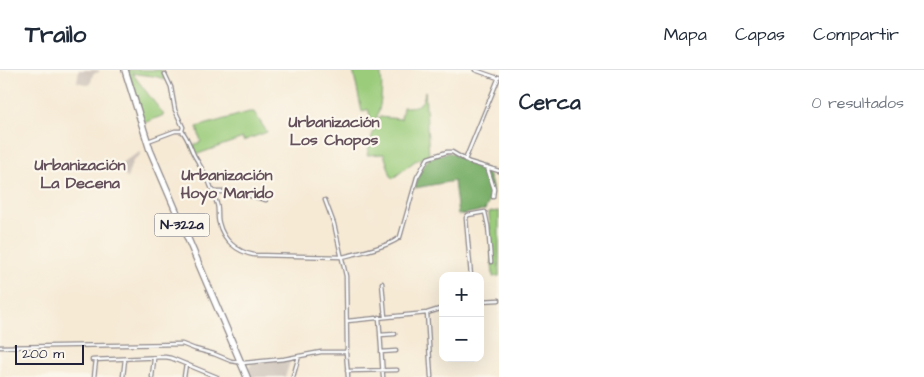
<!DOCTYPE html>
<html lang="es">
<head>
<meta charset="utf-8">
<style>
  body { margin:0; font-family:"Architects Daughter",sans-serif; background:#f2f2f3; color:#1f2937 }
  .controls { position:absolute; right:15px; bottom:15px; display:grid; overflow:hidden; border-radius:10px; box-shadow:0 5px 20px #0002 }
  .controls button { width:45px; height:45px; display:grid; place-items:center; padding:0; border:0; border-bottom:1px solid #e0e1e3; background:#fff; color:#1f2937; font:25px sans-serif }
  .scale { position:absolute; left:15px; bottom:12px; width:69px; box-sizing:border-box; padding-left:5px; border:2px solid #22223b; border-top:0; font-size:14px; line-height:18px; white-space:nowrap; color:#22223b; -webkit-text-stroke:4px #fbf7ec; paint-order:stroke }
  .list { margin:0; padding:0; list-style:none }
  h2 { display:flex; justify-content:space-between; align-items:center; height:65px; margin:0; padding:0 20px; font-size:21px }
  h2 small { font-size:16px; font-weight:400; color:#747a83 }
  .map { position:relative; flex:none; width:499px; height:307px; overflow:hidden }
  header { display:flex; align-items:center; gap:30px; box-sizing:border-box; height:70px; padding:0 25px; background:#fff; border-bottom:1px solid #e0e1e3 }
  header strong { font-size:24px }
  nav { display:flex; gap:28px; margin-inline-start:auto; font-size:18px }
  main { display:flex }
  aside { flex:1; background:#fff }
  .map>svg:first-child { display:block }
  .industrial { fill:#cdc2b9 }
  .green { fill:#9bcc7b; stroke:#5e775b }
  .forest { fill:#7cb06b; stroke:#4f6953 }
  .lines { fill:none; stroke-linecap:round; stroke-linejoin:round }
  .minor-casing { stroke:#8c8688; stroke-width:5 }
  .trunk-casing { stroke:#8c8688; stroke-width:8 }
  .minor { stroke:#fff; stroke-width:2.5 }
  .trunk { stroke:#fff; stroke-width:5.5 }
  .labels { text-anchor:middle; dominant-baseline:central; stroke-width:4.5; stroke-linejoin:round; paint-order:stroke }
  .shield { fill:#fbf7ec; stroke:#636270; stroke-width:1 }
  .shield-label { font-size:14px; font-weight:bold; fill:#22223b }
  .neighbourhood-label { font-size:16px; font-weight:bold; fill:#64505b; stroke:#fbf7ec }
</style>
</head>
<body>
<header>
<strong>Trailo</strong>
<nav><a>Mapa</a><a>Capas</a><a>Compartir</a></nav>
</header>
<main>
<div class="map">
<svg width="499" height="307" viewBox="0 0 499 307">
  <rect width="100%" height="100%" fill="#fbf7ec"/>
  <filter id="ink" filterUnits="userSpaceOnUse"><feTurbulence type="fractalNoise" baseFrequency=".02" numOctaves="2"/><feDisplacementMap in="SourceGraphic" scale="10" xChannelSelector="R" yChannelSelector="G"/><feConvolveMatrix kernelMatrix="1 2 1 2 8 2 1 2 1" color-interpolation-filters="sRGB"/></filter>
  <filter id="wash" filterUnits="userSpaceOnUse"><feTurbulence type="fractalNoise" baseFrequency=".0096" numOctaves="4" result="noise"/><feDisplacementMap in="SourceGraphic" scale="20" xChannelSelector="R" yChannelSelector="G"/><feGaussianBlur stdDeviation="1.12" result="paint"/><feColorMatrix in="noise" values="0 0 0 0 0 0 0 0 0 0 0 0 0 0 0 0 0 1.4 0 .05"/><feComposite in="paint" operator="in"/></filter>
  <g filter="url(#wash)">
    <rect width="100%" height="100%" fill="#f6ead5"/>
    <path class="industrial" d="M 79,0 L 99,0 L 99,2 L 93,4 L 90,15 L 77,12 Z
      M 140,82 L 140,85 L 133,91 L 131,95 L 127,109 L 119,94 Z
      M 291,289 L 285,307 L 252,307 L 248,299 L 252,293 Z"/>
    <path class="green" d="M 128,0 L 161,0 L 165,10 C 163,9 160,8 158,7 C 150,5 140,5 132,3 L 164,45 L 144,53 Z
      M 353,0 L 380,0 C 384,16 381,42 373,56 L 368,39 L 362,42 Z
      M 425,21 L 429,86 L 415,91 L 392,109 L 384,84 L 367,85 L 374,59 L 379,47 L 401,49 L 403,37 C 416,37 424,36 425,21 Z
      M 249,42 L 254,42 L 267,62 L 243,71 L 243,68 L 195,85 L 191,76 L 201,72 L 197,57 Z
      M 499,141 L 499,206 L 493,207 L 489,142 Z"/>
    <path class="forest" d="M 446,83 L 451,83 L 463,90 L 486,99 C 494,120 495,119 485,140 L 465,144 L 458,145 L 454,111 L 415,118 C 418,108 422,94 430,88 C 435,85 441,85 446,83 Z"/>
  </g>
  <g filter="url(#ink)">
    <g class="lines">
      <g class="minor-casing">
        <path id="minor" d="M 475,0 L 498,8
          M 165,4 L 171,17 L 175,40 L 183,57 L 182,61
          M 148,71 L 175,61 L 182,61 C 188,68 190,77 194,85 C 199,94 205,103 209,112 C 212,119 215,127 217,134 C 219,140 217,147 219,153 C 223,170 237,182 254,185 L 342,187 C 355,184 392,176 400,167 L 417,107 L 428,88 L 447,82 L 452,82 L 469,92 L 499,101
          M 465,90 L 499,7
          M 487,97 L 494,119 L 493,127
          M 213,122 L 235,122 L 266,130
          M 325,130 L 334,154 L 346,206 L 347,278 L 346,282 L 348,307
          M 471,206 L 466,148 L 468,145 L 485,142 L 488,156 L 491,192
          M 382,213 L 385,247
          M 480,231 L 499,230
          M 427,243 L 431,307
          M 379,247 L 383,307
          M 347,251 L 427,243 L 443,238
          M 380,265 L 395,264
          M 0,277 L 182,274 L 195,279 L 214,284 L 231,291 L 243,293 L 284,289 L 321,282 L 346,282
          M 381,282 L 396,281
          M 92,290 L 165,287 L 171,288 L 217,307
          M 347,301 L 397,300
          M 94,307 L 96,290
          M 123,307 L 125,289
          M 152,307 L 154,289
          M 184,307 L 186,294
          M 293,307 L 299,286"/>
      </g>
      <g class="trunk-casing">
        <path id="trunk" d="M 125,0 L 150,80 L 247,307"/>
      </g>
      <use href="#minor" class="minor"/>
      <use href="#trunk" class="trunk"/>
    </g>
  </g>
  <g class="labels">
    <rect class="shield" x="154.5" y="143.5" width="55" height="23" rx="4"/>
    <g class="shield-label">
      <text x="182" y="155">N-322a</text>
    </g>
    <g class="neighbourhood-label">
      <text x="334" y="52">Urbanización<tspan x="334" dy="18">Los Chopos</tspan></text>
      <text x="80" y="95">Urbanización<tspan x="80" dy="18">La Decena</tspan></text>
      <text x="227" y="105">Urbanización<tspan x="227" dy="18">Hoyo Marido</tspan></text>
    </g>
  </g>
</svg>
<div class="controls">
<button>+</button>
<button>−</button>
</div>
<div class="scale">200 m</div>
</div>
<aside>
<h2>Cerca<small>0 resultados</small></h2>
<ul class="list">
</ul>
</aside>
</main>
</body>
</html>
